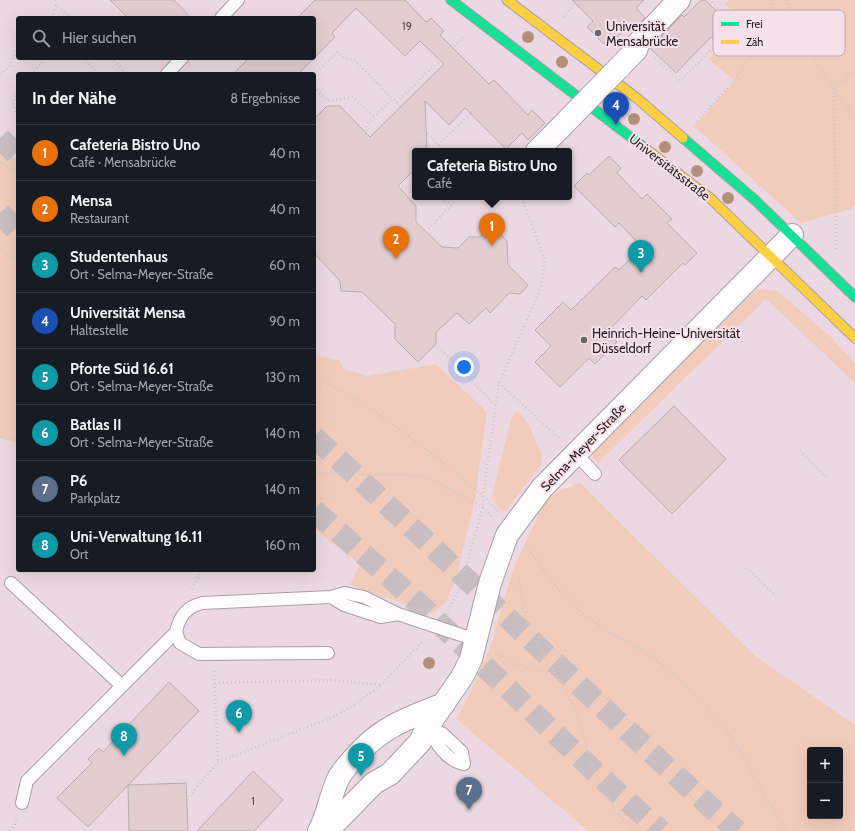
<!DOCTYPE html>
<html lang="de">
<head>
<meta charset="utf-8">
<style>
  body { margin:0; font-family:Cabin,sans-serif; background:#242831; color:#f1f3f6 }
  .controls { position:absolute; right:12px; bottom:12px; display:grid; overflow:hidden; border-radius:4px; box-shadow:0 4px 16px #0002 }
  .controls button { width:36px; height:36px; display:grid; place-items:center; padding:0; border:0; border-bottom:1px solid #363941; background:#171b24; color:#f1f3f6; font:20px sans-serif }
  .you { position:absolute; left:464px; top:367px; width:14px; height:14px; margin:-10px; border:3px solid #fff; border-radius:50%; background:#1a73e8; box-shadow:0 0 0 6px #1a73e833 }
  .badge { display:grid; place-items:center; width:26px; height:26px; border-radius:50%; background:#2563eb; color:#fff; font-size:13px; font-weight:700 }
  .pin { position:absolute; translate:-50% -33px; filter:drop-shadow(0 1px 2px #0008) }
  .pin::after { content:''; position:absolute; top:21px; width:14px; height:12px; background:inherit; clip-path:polygon(0 0,100% 0,50% 100%) }
  .popup { position:absolute; left:412px; top:148px; width:160px; height:52px; box-sizing:border-box; display:grid; place-content:center; border-radius:4px; background:#171b24; filter:drop-shadow(0 1px 3px #0005); font-size:13px; white-space:nowrap; color:#9ea1a6 }
  .popup b { font-size:15px; color:#f1f3f6 }
  .popup::after { content:''; position:absolute; left:50%; top:100%; margin-left:-8px; border:8px solid transparent; border-top-color:#171b24 }
  .list { margin:0; padding:0; list-style:none }
  h2 { display:flex; justify-content:space-between; align-items:center; height:52px; margin:0; padding:0 16px; font-size:17px }
  h2 small { font-size:13px; font-weight:400; color:#9ea1a6 }
  .list li { display:grid; grid-template-columns:26px 1fr auto; gap:12px; align-items:center; box-sizing:border-box; height:56px; padding:0 16px; border-top:1px solid #363941 }
  .list b { display:block; font-size:15px; white-space:nowrap }
  .list p { margin:0; font-size:13px; white-space:nowrap; color:#9ea1a6 }
  .list em { font-size:13px; font-style:normal; color:#9ea1a6 }
  .icon { flex:none; width:22px; height:22px; fill:none; stroke:currentColor; stroke-width:2; stroke-linecap:round; stroke-linejoin:round }
  .map { position:relative; flex:none; width:855px; height:831px; overflow:hidden }
  .search { position:absolute; background:#171b24; box-shadow:0 4px 16px #0002; left:16px; top:16px; width:300px; height:44px; display:flex; align-items:center; gap:10px; box-sizing:border-box; padding:0 14px; border-radius:4px; color:#9ea1a6; font-size:15px }
  .panel { position:absolute; background:#171b24; box-shadow:0 4px 16px #0002; left:16px; top:72px; width:300px; height:500px; border-radius:4px }
  .map>svg:first-child { display:block }
  .built { fill:#ecd8e2; fill-rule:evenodd }
  .green { fill:#f2ccba; fill-rule:evenodd }
  .building { fill:#e3cdd0; stroke:#b6adb0 }
  .lines { fill:none; stroke-linecap:round; stroke-linejoin:round }
  .highway-tunnel { stroke:#c8bec2; stroke-width:22; stroke-dasharray:22 11; stroke-linecap:butt }
  .lane-casing { stroke:#a8a0a4; stroke-width:14 }
  .street-casing { stroke:#a8a0a4; stroke-width:24 }
  .fast-casing { stroke:#a8a0a4; stroke-width:11 }
  .slow-casing { stroke:#a8a0a4; stroke-width:11 }
  .path { stroke:#cdc9cb; stroke-width:2.5; stroke-dasharray:1 3; stroke-linecap:butt }
  .lane { stroke:#fdfbfc; stroke-width:12 }
  .street { stroke:#fdfbfc; stroke-width:22 }
  .fast { stroke:#16e098; stroke-width:9 }
  .slow { stroke:#ffcf43; stroke-width:9 }
  .street-bridge-casing { stroke:#a8a0a4; stroke-width:24; stroke-linecap:butt }
  .street-bridge { stroke:#fdfbfc; stroke-width:22 }
  .tree { fill:#b38e7b }
  .poi-dot { fill:#6c6367; stroke:#f6e1eb; stroke-width:1.5 }
  .labels { text-anchor:middle; dominant-baseline:central; stroke-width:4; stroke-linejoin:round; paint-order:stroke }
  .number-label { font-size:11px; fill:#54494c }
  .poi-label { font-size:13px; fill:#241d20; stroke:#f6e1eb; text-anchor:start }
  .street-label { font-size:13px; fill:#241d20; stroke:#f6e1eb }
  .key { fill:#f6e1eb; stroke:#b7a6ae; stroke-width:1 }
  .key-label { font-size:11px; fill:#241d20 }
</style>
</head>
<body>
<div class="map">
<svg width="855" height="831" viewBox="0 0 855 831">
  <rect width="100%" height="100%" fill="#f1e6eb"/>
  <path class="built" d="M 0,0 L 855,0 L 855,736 L 753,666 L 570,483 L 544,503 L 513,569 L 489,650 L 476,681 L 456,719 L 588,831 L 0,831 ZM 18,18 L 314,18 L 314,58 L 18,58 ZM 18,74 L 314,74 L 314,570 L 18,570 ZM 415,151 L 569,151 L 569,197 L 415,197 Z"/>
  <path class="green" d="M 729,0 L 855,0 L 855,205 L 851,209 L 801,223 L 694,126 L 735,81 L 708,59 L 741,27 L 737,23 L 740,19 L 725,4 Z
    M 0,147 L 18,161 L 18,443 L 0,438 Z
    M 757,289 L 777,291 L 830,336 L 855,363 L 855,383 L 766,299 L 598,463 L 589,453 Z
    M 314,355 L 339,360 L 344,369 L 368,376 L 436,364 L 487,412 L 475,499 L 457,575 L 446,602 L 432,614 L 350,585 L 360,564 L 314,529 Z
    M 516,411 L 520,413 L 529,425 L 542,455 L 540,466 L 505,512 L 496,505 L 492,496 L 511,419 Z
    M 580,483 L 755,656 L 855,725 L 855,831 L 588,831 L 456,719 L 476,681 L 489,650 L 513,569 L 544,503 L 560,490 ZM 810,750 L 840,750 L 840,816 L 810,816 Z"/>
  <path class="building" d="M 110,0 L 174,0 L 191,18 L 128,18 Z
    M 315,0 L 405,0 L 426,22 L 431,18 L 444,31 L 440,35 L 489,84 L 494,80 L 528,115 L 532,110 L 545,123 L 528,140 L 522,133 L 506,149 L 465,108 L 449,125 L 425,101 L 427,151 L 415,151 L 415,169 L 398,186 L 416,206 L 416,222 L 442,247 L 458,248 L 469,237 L 480,237 L 490,225 L 507,241 L 508,265 L 528,285 L 520,294 L 509,293 L 490,313 L 486,308 L 469,324 L 457,313 L 436,332 L 436,344 L 418,362 L 395,339 L 395,324 L 362,292 L 341,291 L 340,281 L 314,253 L 314,119 L 327,106 L 340,106 L 370,137 L 444,64 L 420,41 L 405,56 L 356,8 L 332,33 L 335,37 L 298,74 L 233,74 L 249,58 L 314,58 L 314,18 L 297,18 Z
    M 572,0 L 644,0 L 636,8 L 645,18 L 632,31 L 628,27 L 613,41 L 610,38 L 604,44 L 587,27 L 593,21 Z
    M 701,0 L 705,0 L 732,26 L 716,42 L 711,37 L 676,73 L 650,48 L 682,15 L 684,17 Z
    M 609,156 L 621,168 L 617,173 L 642,199 L 647,194 L 672,219 L 667,223 L 697,253 L 685,265 L 683,263 L 646,300 L 642,296 L 607,332 L 617,342 L 595,364 L 589,358 L 560,387 L 535,362 L 551,346 L 535,330 L 563,302 L 571,310 L 615,267 L 619,270 L 642,247 L 619,223 L 615,227 L 574,186 L 587,173 L 589,175 Z
    M 674,406 L 726,459 L 672,514 L 619,460 Z
    M 169,682 L 199,711 L 88,827 L 57,798 L 92,763 L 88,759 L 99,748 L 103,752 Z
    M 253,771 L 283,800 L 254,831 L 197,831 Z
    M 186,783 L 188,831 L 129,831 L 128,785 Z"/>
  <g class="lines">
    <path class="highway-tunnel" d="M 0,138 L 18,156
      M 0,213 L 18,232
      M 314,437 C 456,567 594,702 737,831
      M 314,510 L 418,603 L 608,784 L 661,831"/>
    <g class="lane-casing">
      <path id="lane" d="M 221,18 L 238,0
        M 167,74 L 182,58
        M 576,454 L 595,474
        M 11,583 L 121,685
        M 331,597 L 344,605 L 381,617 L 398,614
        M 176,632 L 180,643 L 199,654 L 328,653
        M 428,726 L 443,734 L 462,752 L 464,764 C 445,760 435,742 428,726 Z
        M 22,803 L 27,781 L 176,632 C 179,617 186,607 202,603 L 331,597 L 345,593 L 364,597 L 398,614 L 476,640"/>
    </g>
    <g class="street-casing">
      <path id="street" d="M 636,50 L 639,42 L 679,0
        M 537,151 L 561,127
        M 319,831 C 328,815 330,796 338,779 C 342,771 349,764 355,757 C 381,727 408,718 444,704
        M 327,831 L 374,783 L 390,774 L 420,742 L 428,726 L 462,677 L 471,659 L 490,583 L 507,535 L 542,488 L 792,235"/>
    </g>
    <g class="fast-casing">
      <path id="fast" d="M 451,0 L 645,148
        M 683,138 L 755,200 L 855,297"/>
    </g>
    <g class="slow-casing">
      <path id="slow" d="M 507,0 L 638,99 L 683,138
        M 645,148 L 709,197 L 855,338"/>
    </g>
    <path class="path" d="M 55,0 L 56,5 L 70,18
      M 787,0 C 805,45 824,80 855,117
      M 563,17 L 578,0
      M 52,18 L 56,5
      M 83,58 L 99,74
      M 111,58 L 127,74
      M 655,58 L 680,81 L 735,26 L 710,0
      M 0,74 L 9,67 L 18,47
      M 31,74 L 46,58
      M 314,75 L 337,52 L 344,58 L 354,60 L 445,151
      M 314,87 L 328,101 L 353,97 L 374,117
      M 18,88 L 13,105 L 18,119
      M 397,102 L 464,37
      M 697,121 L 731,84 L 755,50 L 773,0
      M 367,135 L 367,124 L 393,98
      M 438,145 L 470,114
      M 0,162 L 18,173
      M 393,193 L 400,186 L 415,190
      M 437,197 L 452,204
      M 426,232 L 459,197
      M 836,249 L 834,91 L 855,70
      M 0,250 L 18,259
      M 436,344 L 495,405
      M 314,376 C 357,398 395,425 433,455 C 456,472 478,490 498,511
      M 499,383 L 561,440
      M 0,437 L 18,441
      M 800,451 L 826,477
      M 314,473 L 415,475 L 432,480 L 483,507 L 493,518
      M 526,546 L 562,594 L 586,616 L 609,632 L 645,652 L 665,667 L 707,707 L 739,749 L 767,799 L 787,831
      M 747,568 L 776,596
      M 518,572 L 525,617 L 545,657 L 573,704 L 593,768 L 600,782 L 618,814 L 633,831
      M 192,589 L 202,570
      M 446,614 L 460,588 L 483,507 L 483,495 L 499,383 L 541,287 L 545,260 L 521,197
      M 495,652 L 517,665 L 592,684 L 619,709 L 701,809 L 722,831
      M 214,671 L 218,762
      M 215,683 L 334,680 L 381,685
      M 187,799 L 218,762 L 333,717 L 354,705 L 381,685 L 424,640
      M 10,831 L 15,825 L 17,818"/>
    <use href="#lane" class="lane"/>
    <use href="#street" class="street"/>
    <use href="#fast" class="fast"/>
    <use href="#slow" class="slow"/>
    <g class="street-bridge-casing">
      <path id="street-bridge" d="M 561,127 L 636,50"/>
    </g>
    <use href="#street-bridge" class="street-bridge"/>
  </g>
  <g class="tree">
    <circle cx="528" cy="37" r="6"/>
    <circle cx="562" cy="62" r="6"/>
    <circle cx="634" cy="119" r="6"/>
    <circle cx="665" cy="147" r="6"/>
    <circle cx="697" cy="171" r="6"/>
    <circle cx="728" cy="198" r="6"/>
    <circle cx="429" cy="663" r="6"/>
  </g>
  <g class="poi-dot">
    <circle cx="598" cy="33" r="4"/>
    <circle cx="584" cy="340" r="4"/>
  </g>
  <g class="labels">
    <g class="number-label">
      <text x="407" y="26">19</text>
      <text x="253" y="801">1</text>
    </g>
    <g class="poi-label">
      <text x="606" y="26">Universität<tspan x="606" dy="15">Mensabrücke</tspan></text>
      <text x="592" y="333">Heinrich-Heine-Universität<tspan x="592" dy="15">Düsseldorf</tspan></text>
    </g>
    <g class="street-label">
      <text transform="translate(670 167) rotate(38)">Universitätsstraße</text>
      <text transform="translate(583 447) rotate(-46)">Selma-Meyer-Straße</text>
    </g>
  </g>
  <rect x="713" y="10" width="132" height="46" rx="6" class="key"/>
  <rect x="721" y="22" width="18" height="4" fill="#16e098"/>
  <rect x="721" y="40" width="18" height="4" fill="#ffcf43"/>
  <g class="key-label">
    <text x="746" y="28">Frei</text>
    <text x="746" y="46">Zäh</text>
  </g>
</svg>
<div class="controls">
<button>+</button>
<button>−</button>
</div>
<div class="you"></div>
<div class="pin badge" style="left:492px;top:246px;background:#e8710a">1</div>
<div class="popup"><b>Cafeteria Bistro Uno</b>Café</div>
<div class="pin badge" style="left:396px;top:259px;background:#e8710a">2</div>
<div class="pin badge" style="left:641px;top:273px;background:#0f9aa8">3</div>
<div class="pin badge" style="left:616px;top:125px;background:#1a4fb4">4</div>
<div class="pin badge" style="left:361px;top:776px;background:#0f9aa8">5</div>
<div class="pin badge" style="left:239px;top:733px;background:#0f9aa8">6</div>
<div class="pin badge" style="left:469px;top:810px;background:#5c6f8a">7</div>
<div class="pin badge" style="left:124px;top:756px;background:#0f9aa8">8</div>
<div class="search"><svg class="icon" aria-label="search" viewBox="0 0 24 24"><circle cx="10" cy="10" r="6"/><path d="M15 15l6 6"/></svg>Hier suchen</div>
<section class="panel">
<h2>In der Nähe<small>8 Ergebnisse</small></h2>
<ul class="list">
<li><span class="badge" style="background:#e8710a">1</span><div><b>Cafeteria Bistro Uno</b><p>Café · Mensabrücke</p></div><em>40 m</em></li>
<li><span class="badge" style="background:#e8710a">2</span><div><b>Mensa</b><p>Restaurant</p></div><em>40 m</em></li>
<li><span class="badge" style="background:#0f9aa8">3</span><div><b>Studentenhaus</b><p>Ort · Selma-Meyer-Straße</p></div><em>60 m</em></li>
<li><span class="badge" style="background:#1a4fb4">4</span><div><b>Universität Mensa</b><p>Haltestelle</p></div><em>90 m</em></li>
<li><span class="badge" style="background:#0f9aa8">5</span><div><b>Pforte Süd 16.61</b><p>Ort · Selma-Meyer-Straße</p></div><em>130 m</em></li>
<li><span class="badge" style="background:#0f9aa8">6</span><div><b>Batlas II</b><p>Ort · Selma-Meyer-Straße</p></div><em>140 m</em></li>
<li><span class="badge" style="background:#5c6f8a">7</span><div><b>P6</b><p>Parkplatz</p></div><em>140 m</em></li>
<li><span class="badge" style="background:#0f9aa8">8</span><div><b>Uni-Verwaltung 16.11</b><p>Ort</p></div><em>160 m</em></li>
</ul>
</section>
</div>
</body>
</html>
